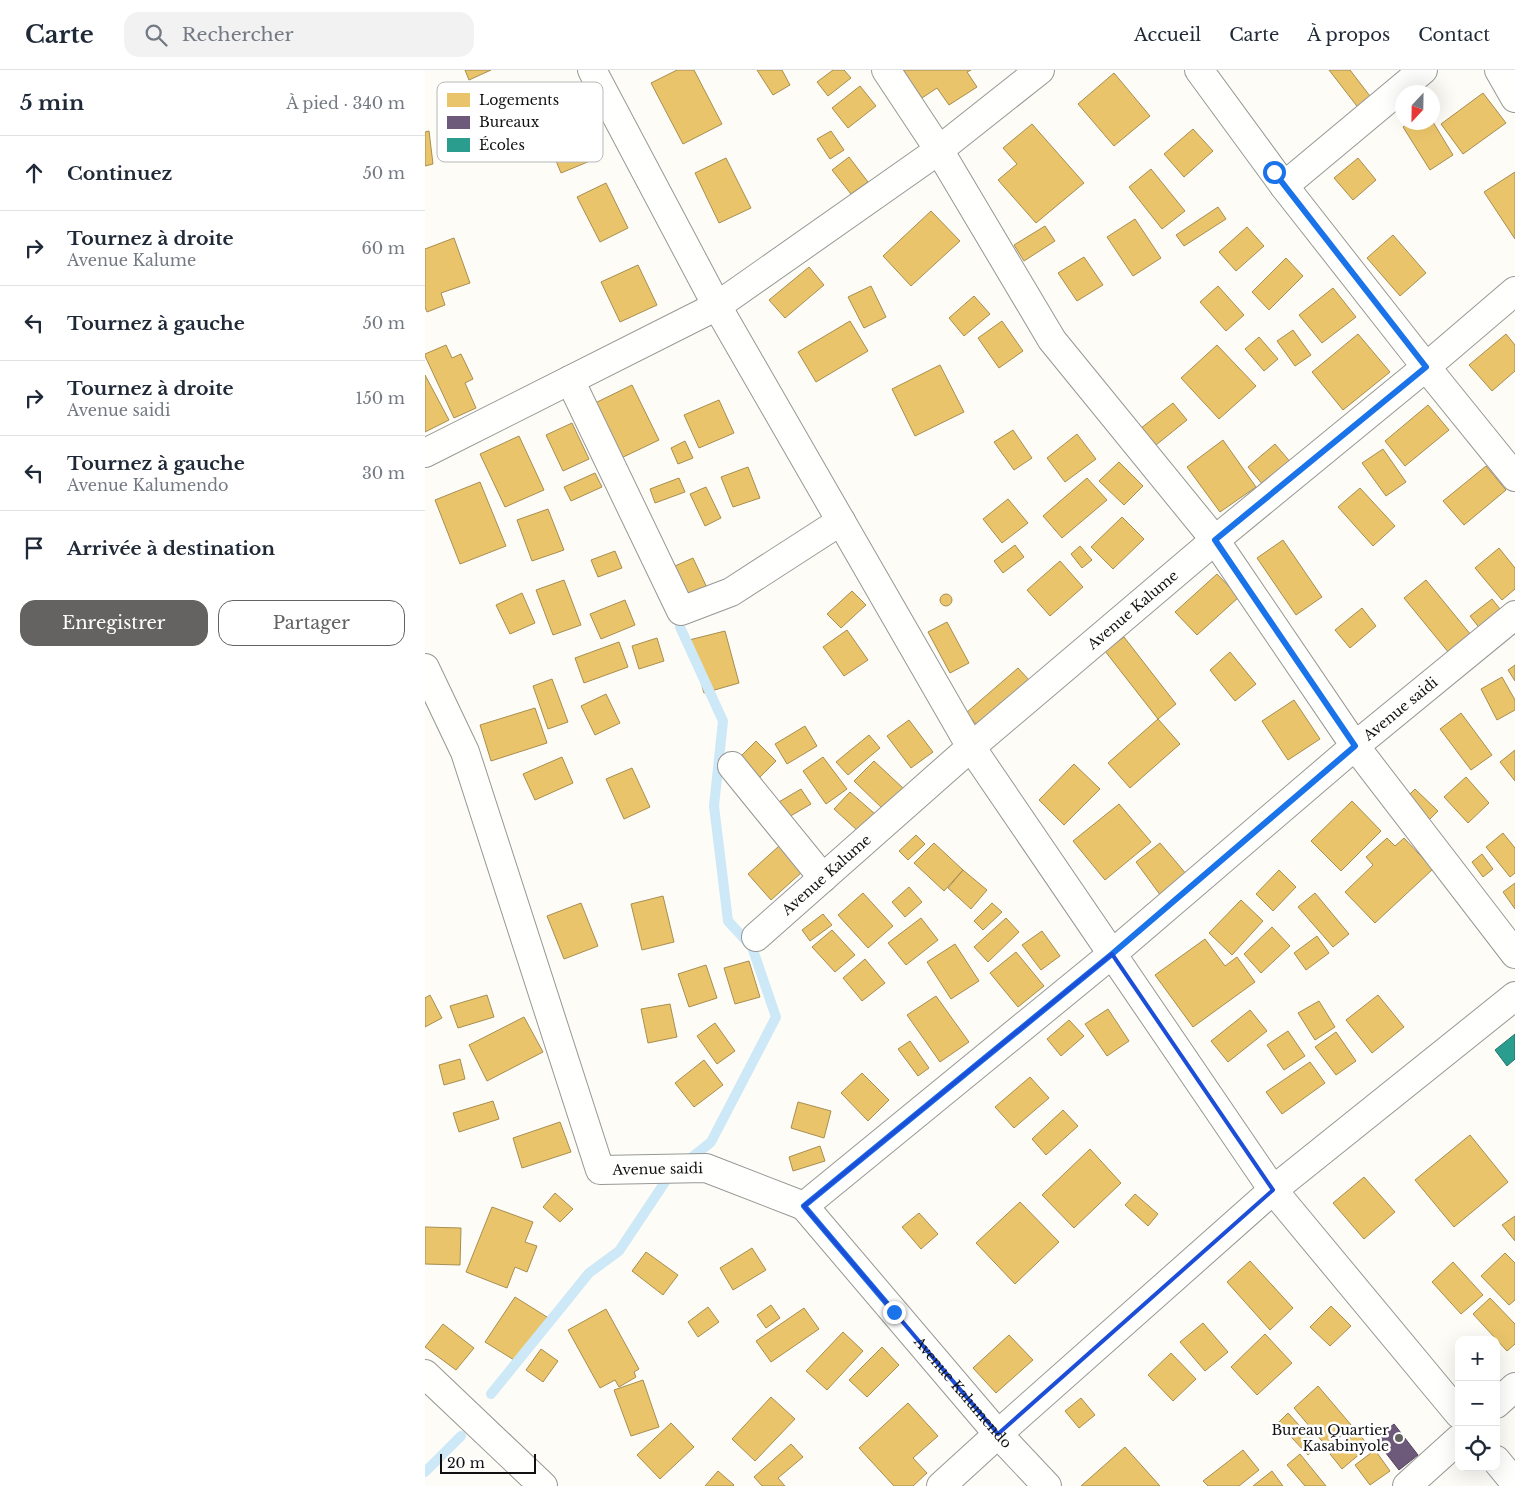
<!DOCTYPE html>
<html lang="fr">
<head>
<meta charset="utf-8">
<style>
  body { margin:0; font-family:"Libre Baskerville",serif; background:#f2f2f3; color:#1f2937 }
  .controls { position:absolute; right:15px; bottom:15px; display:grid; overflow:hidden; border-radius:10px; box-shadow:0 5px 20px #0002 }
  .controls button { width:45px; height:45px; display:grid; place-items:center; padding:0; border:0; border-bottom:1px solid #e0e1e3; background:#fff; color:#1f2937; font:25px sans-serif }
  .compass { position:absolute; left:970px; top:15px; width:45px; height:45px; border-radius:50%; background:#fff; box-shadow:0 5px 20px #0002; rotate:202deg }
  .scale { position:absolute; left:15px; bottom:12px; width:96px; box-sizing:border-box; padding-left:5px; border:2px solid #111; border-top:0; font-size:14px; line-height:18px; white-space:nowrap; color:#111; -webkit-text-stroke:4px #fff; paint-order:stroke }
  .stop { position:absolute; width:15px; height:15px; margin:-11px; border:4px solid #1a73e8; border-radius:50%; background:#fff }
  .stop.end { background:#1a73e8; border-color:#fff; box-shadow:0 1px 5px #0008 }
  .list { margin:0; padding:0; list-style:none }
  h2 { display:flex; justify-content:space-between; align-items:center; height:65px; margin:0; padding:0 20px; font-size:21px }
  h2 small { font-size:16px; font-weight:400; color:#747a83 }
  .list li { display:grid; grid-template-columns:32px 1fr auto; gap:15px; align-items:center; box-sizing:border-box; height:75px; padding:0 20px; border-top:1px solid #e0e1e3 }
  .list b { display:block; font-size:19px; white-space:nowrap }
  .list p { margin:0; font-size:16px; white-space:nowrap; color:#747a83 }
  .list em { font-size:16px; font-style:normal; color:#747a83 }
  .actions { display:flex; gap:10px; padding:15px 20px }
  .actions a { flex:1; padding:11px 0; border:1px solid #646362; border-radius:15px; text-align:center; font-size:18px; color:#646362 }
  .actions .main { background:#646362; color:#fff }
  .icon { flex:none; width:28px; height:28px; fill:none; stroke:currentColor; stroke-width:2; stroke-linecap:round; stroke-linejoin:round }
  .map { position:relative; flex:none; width:1090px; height:1416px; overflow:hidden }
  header { display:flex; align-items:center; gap:30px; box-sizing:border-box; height:70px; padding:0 25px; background:#fff; border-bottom:1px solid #e0e1e3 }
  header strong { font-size:24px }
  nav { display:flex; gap:28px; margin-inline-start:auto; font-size:18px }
  .search { width:350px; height:45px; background:#f2f2f3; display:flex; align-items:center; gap:12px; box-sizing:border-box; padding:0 18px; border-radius:15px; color:#747a83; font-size:19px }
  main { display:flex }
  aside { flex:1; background:#fff }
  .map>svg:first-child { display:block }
  .homes { fill:#e9c46a; stroke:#a88e4f }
  .offices { fill:#6d597a; stroke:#51435a }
  .schools { fill:#2a9d8f; stroke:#227369 }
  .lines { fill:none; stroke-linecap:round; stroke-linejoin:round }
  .stream { stroke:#cde8f7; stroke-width:10 }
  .minor-casing { stroke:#979795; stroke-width:30 }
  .minor { stroke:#fffffe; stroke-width:28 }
  .route { stroke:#1a73e8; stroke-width:6 }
  .marked { fill:none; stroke:#1d4ed8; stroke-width:4; stroke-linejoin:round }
  .poi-dot { fill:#646362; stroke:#fff; stroke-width:2 }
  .labels { text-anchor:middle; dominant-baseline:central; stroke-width:5; stroke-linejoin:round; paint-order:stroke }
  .street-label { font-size:14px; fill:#111; stroke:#fff }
  .poi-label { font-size:14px; fill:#111; stroke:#fff; text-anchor:end }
  .key { fill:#fff; stroke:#b8b8b8; stroke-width:1 }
  .key-label { font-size:14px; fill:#111 }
</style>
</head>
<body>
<header>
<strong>Carte</strong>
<div class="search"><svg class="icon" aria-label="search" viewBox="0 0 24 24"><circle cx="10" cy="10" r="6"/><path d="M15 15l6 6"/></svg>Rechercher</div>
<nav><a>Accueil</a><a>Carte</a><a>À propos</a><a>Contact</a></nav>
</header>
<main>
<aside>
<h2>5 min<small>À pied · 340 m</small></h2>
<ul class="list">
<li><svg class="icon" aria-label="ahead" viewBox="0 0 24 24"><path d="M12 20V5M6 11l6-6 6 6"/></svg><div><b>Continuez</b></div><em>50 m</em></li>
<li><svg class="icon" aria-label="right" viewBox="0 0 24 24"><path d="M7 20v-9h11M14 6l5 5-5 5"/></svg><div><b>Tournez à droite</b><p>Avenue Kalume</p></div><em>60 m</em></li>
<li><svg class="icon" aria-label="left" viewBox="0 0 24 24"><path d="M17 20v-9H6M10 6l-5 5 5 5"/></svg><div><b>Tournez à gauche</b></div><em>50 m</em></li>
<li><svg class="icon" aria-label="right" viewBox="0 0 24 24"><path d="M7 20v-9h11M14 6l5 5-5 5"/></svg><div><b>Tournez à droite</b><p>Avenue saidi</p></div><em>150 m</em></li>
<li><svg class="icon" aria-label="left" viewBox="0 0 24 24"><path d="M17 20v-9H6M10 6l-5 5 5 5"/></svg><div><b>Tournez à gauche</b><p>Avenue Kalumendo</p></div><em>30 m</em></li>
<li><svg class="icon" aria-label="arrive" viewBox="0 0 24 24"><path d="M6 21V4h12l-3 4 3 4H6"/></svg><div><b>Arrivée à destination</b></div></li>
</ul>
<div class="actions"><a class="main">Enregistrer</a><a>Partager</a></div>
</aside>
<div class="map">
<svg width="1090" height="1416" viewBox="0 0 1090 1416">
  <rect width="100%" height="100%" fill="#fdfcf7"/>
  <path class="homes" d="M 40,0 L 66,0 L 44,10 Z
    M 252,0 L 269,0 L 297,54 L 258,74 L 226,13 Z
    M 332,0 L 357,0 L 365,15 L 348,25 Z
    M 408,0 L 419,0 L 426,8 L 403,26 L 392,12 Z
    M 478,0 L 546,0 L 542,2 L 552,17 L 524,35 L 512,18 L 497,28 Z
    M 904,0 L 925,0 L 948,30 L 935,40 Z
    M 689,3 L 725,46 L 689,76 L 653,34 Z
    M 435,16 L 451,36 L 423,58 L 407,38 Z
    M 1058,23 L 1081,53 L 1038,84 L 1016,54 Z
    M 149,52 L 165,91 L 136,103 L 120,64 Z
    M 985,52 L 1008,52 L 1028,85 L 1005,100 L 978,57 Z
    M 607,54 L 659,113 L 611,153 L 573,110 L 592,94 L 578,78 Z
    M 768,59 L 788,81 L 759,107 L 739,84 Z
    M 4,61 L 8,94 L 0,96 L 0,62 Z
    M 406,61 L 419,80 L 405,89 L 392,69 Z
    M 424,87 L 443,112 L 426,124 L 407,100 Z
    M 301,88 L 326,138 L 294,153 L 270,103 Z
    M 933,88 L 951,110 L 928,130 L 909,108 Z
    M 726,99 L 760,141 L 737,159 L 704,117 Z
    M 1090,102 L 1090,169 L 1059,122 Z
    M 181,113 L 203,158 L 175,172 L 152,127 Z
    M 793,137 L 801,149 L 759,176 L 751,165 Z
    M 506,141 L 535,171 L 486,216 L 458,186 Z
    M 710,149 L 736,188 L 708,206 L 682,167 Z
    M 620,156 L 630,171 L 599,191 L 589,175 Z
    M 822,157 L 839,176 L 811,201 L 794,182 Z
    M 968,165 L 1001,203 L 975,226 L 942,188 Z
    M 29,168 L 45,213 L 16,223 L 20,235 L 2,242 L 0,237 L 0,179 Z
    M 659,187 L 678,215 L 652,231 L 633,203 Z
    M 861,188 L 878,206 L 844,240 L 827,222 Z
    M 213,195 L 232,235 L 195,252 L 176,212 Z
    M 384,197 L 399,215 L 360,248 L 344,230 Z
    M 446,216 L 461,247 L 439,258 L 423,227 Z
    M 793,216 L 819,245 L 801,261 L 775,232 Z
    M 908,218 L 931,247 L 897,273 L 874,245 Z
    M 549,226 L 565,244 L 539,266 L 524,248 Z
    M 425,251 L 443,281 L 391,312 L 373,282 Z
    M 577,251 L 598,281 L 574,298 L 553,268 Z
    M 868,260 L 886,285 L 870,296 L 852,271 Z
    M 933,264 L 965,302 L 918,340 L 887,302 Z
    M 1081,264 L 1090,275 L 1090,301 L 1067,321 L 1044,295 Z
    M 834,267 L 853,289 L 839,301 L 820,279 Z
    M 21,275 L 27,288 L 36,284 L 48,309 L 40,313 L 51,338 L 29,348 L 0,286 L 0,284 Z
    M 792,275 L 831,316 L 794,349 L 756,308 Z
    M 515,295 L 539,342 L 490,366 L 467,319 Z
    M 0,305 L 24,350 L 0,362 Z
    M 207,315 L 234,370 L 192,390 L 166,335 Z
    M 294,330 L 309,363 L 274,378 L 259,345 Z
    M 748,333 L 762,350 L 726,379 L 711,362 Z
    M 1003,335 L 1024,360 L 980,396 L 960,371 Z
    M 147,353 L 164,389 L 138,401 L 121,365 Z
    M 588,360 L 607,388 L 589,400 L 569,372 Z
    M 652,364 L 671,389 L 640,412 L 622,388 Z
    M 94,366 L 119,420 L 80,437 L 55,384 Z
    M 798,370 L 831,417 L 795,442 L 762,397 Z
    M 260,371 L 268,388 L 253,394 L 246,378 Z
    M 850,374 L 867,394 L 839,416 L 823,397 Z
    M 958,379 L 981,412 L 961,426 L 937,393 Z
    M 694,392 L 718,416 L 699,435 L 674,411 Z
    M 1061,396 L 1081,420 L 1039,455 L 1018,431 Z
    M 323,397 L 335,428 L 308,437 L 296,407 Z
    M 170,403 L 177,417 L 146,431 L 139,417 Z
    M 254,408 L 260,422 L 230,433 L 225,419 Z
    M 662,408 L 682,430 L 637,468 L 618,446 Z
    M 55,412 L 81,476 L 35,494 L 10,430 Z
    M 281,417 L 296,448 L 280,456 L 265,424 Z
    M 935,418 L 970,456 L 948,476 L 913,437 Z
    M 583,429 L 603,453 L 577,473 L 558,449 Z
    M 123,439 L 139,480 L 107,491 L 92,450 Z
    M 697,447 L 719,469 L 688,499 L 666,477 Z
    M 858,470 L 897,527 L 871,545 L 832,488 Z
    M 590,475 L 599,487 L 578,503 L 569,491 Z
    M 655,476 L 667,490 L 657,498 L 646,484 Z
    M 1074,478 L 1090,498 L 1090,519 L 1077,530 L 1050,498 Z
    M 190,481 L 197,498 L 173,507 L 166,490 Z
    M 268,488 L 284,522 L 258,535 L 241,500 Z
    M 635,491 L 658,517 L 625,546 L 602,520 Z
    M 792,504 L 814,527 L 772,565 L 750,542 Z
    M 139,510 L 156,555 L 128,565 L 111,520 Z
    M 1001,510 L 1046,565 L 1024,583 L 979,528 Z
    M 427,521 L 441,535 L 416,558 L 402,544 Z
    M 97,523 L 110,553 L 85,564 L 71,535 Z
    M515 530a6 6 0 1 1 12 0a6 6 0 1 1-12 0Z
    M 1067,529 L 1079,544 L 1056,560 L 1045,546 Z
    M 200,530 L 210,555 L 176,569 L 165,544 Z
    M 937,538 L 951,556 L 925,578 L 910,560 Z
    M 522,552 L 544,593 L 525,603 L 503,562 Z
    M 422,560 L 443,590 L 419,606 L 398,577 Z
    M 300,561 L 314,613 L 279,623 L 264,570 Z
    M 699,567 L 751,634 L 733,649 L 680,581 Z
    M 232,568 L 239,591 L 214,599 L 207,576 Z
    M 194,572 L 203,597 L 159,613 L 150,588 Z
    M 805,582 L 831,614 L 810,631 L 785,600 Z
    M 1090,595 L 1090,611 L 1083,600 Z
    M 593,598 L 605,611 L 554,657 L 541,643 Z
    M 1077,607 L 1090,630 L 1090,640 L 1072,650 L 1056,619 Z
    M 127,609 L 143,652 L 123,659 L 108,616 Z
    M 181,624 L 195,653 L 170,665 L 156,636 Z
    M 869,630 L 895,669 L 863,690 L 837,651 Z
    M 110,638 L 122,673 L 66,691 L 55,655 Z
    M 1036,643 L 1067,685 L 1046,700 L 1015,659 Z
    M 733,649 L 755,674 L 705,718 L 683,693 Z
    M 484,650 L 508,682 L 486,698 L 462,666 Z
    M 380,656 L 392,676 L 362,694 L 350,674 Z
    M 444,665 L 455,678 L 423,705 L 411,692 Z
    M 331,671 L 351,691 L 327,715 L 307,695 Z
    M 1090,680 L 1090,711 L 1075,692 Z
    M 137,687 L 148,713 L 110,730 L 98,704 Z
    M 398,687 L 422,719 L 401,734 L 378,701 Z
    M 449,691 L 479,719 L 459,740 L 429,711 Z
    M 649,694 L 675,719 L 639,755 L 614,730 Z
    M 207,698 L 225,737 L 199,749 L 181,709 Z
    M 1041,707 L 1064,733 L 1043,753 L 1019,727 Z
    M 376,719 L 386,734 L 357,751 L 347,736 Z
    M 990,719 L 1013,741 L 1002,752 L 979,730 Z
    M 425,722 L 450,744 L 434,762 L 409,739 Z
    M 927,731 L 956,761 L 916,801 L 886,771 Z
    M 694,734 L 726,772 L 680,810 L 648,771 Z
    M 1078,763 L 1090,778 L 1090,803 L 1085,807 L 1061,777 Z
    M 491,765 L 500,774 L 483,790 L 474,781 Z
    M 962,768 L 970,776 L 979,768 L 1008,799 L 950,853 L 920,822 L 948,795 L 941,787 Z
    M 509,773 L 538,800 L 519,821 L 489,793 Z
    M 735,773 L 762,805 L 736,826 L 711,792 Z
    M 354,776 L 377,802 L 346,830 L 323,804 Z
    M 1057,784 L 1068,799 L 1058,807 L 1047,792 Z
    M 538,800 L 562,820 L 546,839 L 523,818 Z
    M 854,800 L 871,817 L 848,841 L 831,824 Z
    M 1090,813 L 1090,839 L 1078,822 Z
    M 484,817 L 497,832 L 480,847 L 467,832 Z
    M 438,823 L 468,856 L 443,878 L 413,845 Z
    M 890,823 L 924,864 L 908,877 L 873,837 Z
    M 238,826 L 249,872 L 217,880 L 206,834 Z
    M 816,830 L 838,851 L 807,885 L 784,863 Z
    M 156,833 L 173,876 L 139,889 L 122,846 Z
    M 567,833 L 577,842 L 558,860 L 549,851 Z
    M 398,844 L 407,855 L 385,871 L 377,860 Z
    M 496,848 L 513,870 L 481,895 L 463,873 Z
    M 581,848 L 594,862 L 563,892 L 549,877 Z
    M 847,857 L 865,876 L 836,903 L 819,884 Z
    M 407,860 L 430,885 L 410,902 L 387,877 Z
    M 617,861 L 635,886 L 616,900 L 597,875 Z
    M 892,866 L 904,883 L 881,900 L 869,883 Z
    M 780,869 L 800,896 L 812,887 L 830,912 L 768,957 L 730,905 Z
    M 530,874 L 554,911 L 526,929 L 502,892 Z
    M 591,882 L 619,916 L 593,937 L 565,903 Z
    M 440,889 L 460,913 L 437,931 L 418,908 Z
    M 324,891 L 335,927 L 310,934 L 299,898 Z
    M 281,895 L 292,928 L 264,937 L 253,904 Z
    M 5,925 L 17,948 L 0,957 L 0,928 Z
    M 62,925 L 69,947 L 33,958 L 25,936 Z
    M 953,925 L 979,957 L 947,983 L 921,950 Z
    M 511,926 L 544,972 L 515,992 L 482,945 Z
    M 894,931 L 910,957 L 890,970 L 873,943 Z
    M 245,934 L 252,967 L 223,973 L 216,939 Z
    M 683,939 L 704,971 L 682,986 L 660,954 Z
    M 825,940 L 842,961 L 803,992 L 786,971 Z
    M 99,947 L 118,982 L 62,1011 L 44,975 Z
    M 644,950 L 659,966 L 636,986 L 622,969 Z
    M 290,953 L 310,981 L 292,994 L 272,966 Z
    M 863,961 L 880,986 L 859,1000 L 842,975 Z
    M 911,962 L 931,991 L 911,1005 L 890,977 Z
    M 485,971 L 504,998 L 493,1006 L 473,979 Z
    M 35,989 L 40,1009 L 19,1015 L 14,995 Z
    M 279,990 L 298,1015 L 269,1037 L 250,1013 Z
    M 885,992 L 900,1013 L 857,1044 L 841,1022 Z
    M 437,1003 L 464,1030 L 443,1051 L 416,1023 Z
    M 605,1007 L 624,1028 L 589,1058 L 570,1037 Z
    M 68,1031 L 74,1049 L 34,1062 L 28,1043 Z
    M 373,1032 L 406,1041 L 399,1068 L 366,1058 Z
    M 638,1040 L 653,1056 L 621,1085 L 607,1069 Z
    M 135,1052 L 146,1082 L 97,1098 L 88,1068 Z
    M 1045,1065 L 1083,1112 L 1029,1157 L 990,1110 Z
    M 395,1076 L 400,1091 L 368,1101 L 364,1087 Z
    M 665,1079 L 696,1113 L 649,1158 L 617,1125 Z
    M 939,1107 L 970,1142 L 939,1169 L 908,1133 Z
    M 130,1123 L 148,1139 L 135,1152 L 118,1137 Z
    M 710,1124 L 733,1144 L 723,1156 L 700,1135 Z
    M 595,1132 L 634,1172 L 590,1214 L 551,1173 Z
    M 67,1137 L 108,1152 L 100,1172 L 112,1176 L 102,1202 L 90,1197 L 82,1218 L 41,1202 Z
    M 494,1143 L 513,1164 L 496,1179 L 477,1157 Z
    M 1090,1146 L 1090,1171 L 1077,1155 Z
    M 0,1157 L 36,1158 L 35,1195 L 0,1194 Z
    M 327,1178 L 341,1200 L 308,1220 L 295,1198 Z
    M 221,1182 L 253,1205 L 238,1225 L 207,1201 Z
    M 1080,1183 L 1090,1193 L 1090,1230 L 1084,1235 L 1056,1206 Z
    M 825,1191 L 868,1238 L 845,1260 L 802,1212 Z
    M 1028,1192 L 1058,1225 L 1036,1244 L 1007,1212 Z
    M 90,1227 L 122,1247 L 94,1293 L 60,1272 Z
    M 1065,1228 L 1090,1254 L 1090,1274 L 1082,1281 L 1048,1244 Z
    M 346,1235 L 355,1248 L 341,1258 L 332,1245 Z
    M 906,1236 L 926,1256 L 905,1276 L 885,1257 Z
    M 283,1237 L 294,1252 L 273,1267 L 263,1252 Z
    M 379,1238 L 394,1259 L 346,1292 L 331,1271 Z
    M 181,1239 L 214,1299 L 209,1302 L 211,1307 L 194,1317 L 190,1310 L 175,1318 L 143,1260 Z
    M 778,1253 L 803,1282 L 780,1301 L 755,1272 Z
    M 18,1254 L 49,1278 L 31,1300 L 0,1277 Z
    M 418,1262 L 438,1281 L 402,1320 L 381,1301 Z
    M 840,1264 L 867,1293 L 832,1325 L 806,1297 Z
    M 584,1265 L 608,1290 L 571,1323 L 548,1298 Z
    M 457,1277 L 474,1295 L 442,1327 L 424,1310 Z
    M 116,1279 L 133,1291 L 118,1312 L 101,1300 Z
    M 746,1283 L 771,1309 L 748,1331 L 723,1305 Z
    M 218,1310 L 234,1357 L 206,1366 L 189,1320 Z
    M 893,1316 L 927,1356 L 902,1377 L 869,1338 Z
    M 346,1327 L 370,1349 L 330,1391 L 307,1369 Z
    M 656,1328 L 670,1345 L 654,1358 L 640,1341 Z
    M 483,1333 L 513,1366 L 488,1388 L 502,1403 L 488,1416 L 469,1416 L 434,1378 Z
    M 863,1343 L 893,1376 L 883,1385 L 853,1353 Z
    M 246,1353 L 269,1377 L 235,1409 L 212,1385 Z
    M 932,1362 L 944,1376 L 917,1399 L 905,1384 Z
    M 366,1374 L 378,1387 L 353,1408 L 360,1416 L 337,1416 L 329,1407 Z
    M 700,1377 L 735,1416 L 656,1416 Z
    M 818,1380 L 834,1400 L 814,1416 L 783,1416 L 778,1411 Z
    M 950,1380 L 965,1401 L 945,1415 L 930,1395 Z
    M 875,1384 L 901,1416 L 880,1416 L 862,1395 Z
    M 293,1401 L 309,1415 L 308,1416 L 280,1416 Z
    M 847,1401 L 858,1416 L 828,1416 Z"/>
  <path class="offices" d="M 969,1354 L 993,1385 L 974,1400 L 950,1369 Z"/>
  <path class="schools" d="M 1090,964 L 1090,989 L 1082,996 L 1070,980 Z"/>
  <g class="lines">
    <path class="stream" d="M 255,557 L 298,651 L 289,736 L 303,851 L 327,877 L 351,947 L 286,1072 L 260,1093
      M 66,1324 L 164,1203 L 194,1181 L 246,1103
      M 0,1402 L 36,1366"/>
    <g class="minor-casing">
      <g id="minor">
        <path d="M 167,0 L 292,236 L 546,677 L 848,1120 L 1034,1344"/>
        <path d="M 461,0 L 514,80 L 627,270 L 790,470 L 930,676 L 1090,884"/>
        <path d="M 774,0 L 859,116 L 1001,297 L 1090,407"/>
        <path d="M 1074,0 L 1090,28"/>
        <path d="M 859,116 L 998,0"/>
        <path d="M 145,310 L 256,541 L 306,522 L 416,451"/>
        <path d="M 0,383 L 292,236 L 514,80 L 615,0"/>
        <path id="s1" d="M 0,598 L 40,682 L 175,1100 L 281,1098 L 379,1136 L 687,884 L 930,676 L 1090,545"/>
        <path d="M 307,696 L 398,808"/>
        <path id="s2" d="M 331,867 L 546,677 L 790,470 L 1001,297 L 1090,221"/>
        <path id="s3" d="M 379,1136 L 573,1364 L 622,1416"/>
        <path d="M 0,1304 L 118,1416"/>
        <path d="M 1071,1334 L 1090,1317"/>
        <path d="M 1071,1390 L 1090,1413"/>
        <path d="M 516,1416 L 573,1364 L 848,1120 L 1090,926"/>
        <path d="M 982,1416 L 1034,1369"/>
      </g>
    </g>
    <use href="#minor" class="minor"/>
  </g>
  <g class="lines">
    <path class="route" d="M 469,1242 L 379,1136 L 687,884 L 930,676 L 790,470 L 1001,297 L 849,102"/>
  </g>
  <path class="marked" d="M 687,884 L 848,1120 L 573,1364 L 379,1136 Z"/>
  <circle class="poi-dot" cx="974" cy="1368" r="5"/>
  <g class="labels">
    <g class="street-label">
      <text stroke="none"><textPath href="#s2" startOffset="499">Avenue Kalume</textPath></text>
      <text stroke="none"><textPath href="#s1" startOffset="1520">Avenue saidi</textPath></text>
      <text stroke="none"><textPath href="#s2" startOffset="94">Avenue Kalume</textPath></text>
      <text stroke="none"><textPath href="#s1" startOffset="590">Avenue saidi</textPath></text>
      <text stroke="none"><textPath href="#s3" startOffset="245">Avenue Kalumendo</textPath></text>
    </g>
    <g class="poi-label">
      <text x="964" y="1360">Bureau Quartier<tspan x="964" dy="16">Kasabinyole</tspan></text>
    </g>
  </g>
  <rect x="12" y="12" width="166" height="80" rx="8" class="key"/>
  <rect x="22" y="23" width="23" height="14" fill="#e9c46a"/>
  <rect x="22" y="46" width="23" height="13" fill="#6d597a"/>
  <rect x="22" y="68" width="23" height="14" fill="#2a9d8f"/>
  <g class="key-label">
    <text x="54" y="35">Logements</text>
    <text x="54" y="57">Bureaux</text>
    <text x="54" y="80">Écoles</text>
  </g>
</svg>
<div class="controls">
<button>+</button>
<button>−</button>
<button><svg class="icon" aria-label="locate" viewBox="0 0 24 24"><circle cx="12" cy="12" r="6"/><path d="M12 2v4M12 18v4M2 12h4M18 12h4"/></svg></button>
</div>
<svg class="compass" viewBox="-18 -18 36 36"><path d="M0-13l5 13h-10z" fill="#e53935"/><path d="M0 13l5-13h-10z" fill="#747a83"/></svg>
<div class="scale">20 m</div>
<div class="stop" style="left:849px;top:102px"></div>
<div class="stop end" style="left:469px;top:1242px"></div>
</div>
</main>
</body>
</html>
